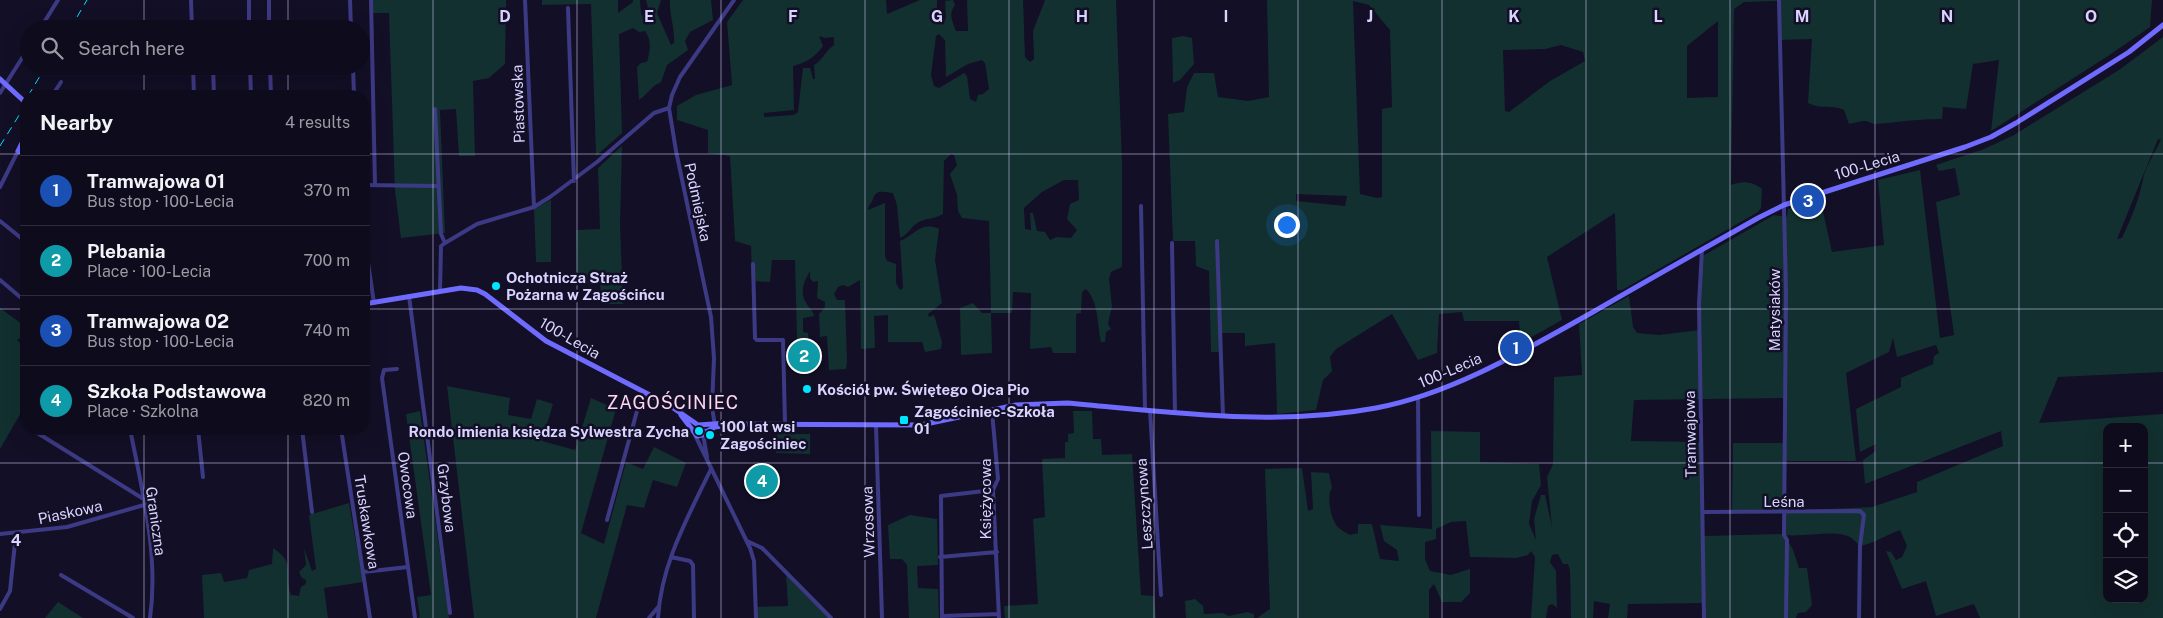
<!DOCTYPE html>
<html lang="en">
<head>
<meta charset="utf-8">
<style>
  body { margin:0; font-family:"Public Sans",sans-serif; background:#171425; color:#f1f3f6 }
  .controls { position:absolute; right:15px; bottom:15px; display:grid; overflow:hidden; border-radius:10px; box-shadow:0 5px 20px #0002 }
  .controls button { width:45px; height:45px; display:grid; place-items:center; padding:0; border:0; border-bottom:1px solid #2e2b3b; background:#0e0b1c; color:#f1f3f6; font:25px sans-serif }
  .you { position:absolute; left:1286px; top:224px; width:18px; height:18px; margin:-12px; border:4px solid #fff; border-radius:50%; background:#1a73e8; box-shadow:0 0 0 8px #1a73e833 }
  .badge { display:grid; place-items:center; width:32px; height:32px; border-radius:50%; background:#00e5ff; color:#fff; font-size:16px; font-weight:700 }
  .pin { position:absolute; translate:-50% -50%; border:2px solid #fff; box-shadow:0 1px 5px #0006 }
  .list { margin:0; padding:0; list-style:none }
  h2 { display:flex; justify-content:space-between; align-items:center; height:65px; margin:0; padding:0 20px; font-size:21px }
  h2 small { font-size:16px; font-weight:400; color:#9b9ba3 }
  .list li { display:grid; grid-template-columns:32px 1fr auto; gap:15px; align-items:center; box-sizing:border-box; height:70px; padding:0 20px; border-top:1px solid #2e2b3b }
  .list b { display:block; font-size:19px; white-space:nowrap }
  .list p { margin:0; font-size:16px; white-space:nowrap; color:#9b9ba3 }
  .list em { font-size:16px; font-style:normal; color:#9b9ba3 }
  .icon { flex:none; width:28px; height:28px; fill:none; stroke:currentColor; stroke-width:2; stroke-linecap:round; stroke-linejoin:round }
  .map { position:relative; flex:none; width:2163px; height:618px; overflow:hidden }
  .search { position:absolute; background:#0e0b1c; box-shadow:0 5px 20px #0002; left:20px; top:20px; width:350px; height:55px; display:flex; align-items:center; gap:12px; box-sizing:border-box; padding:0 18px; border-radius:28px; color:#9b9ba3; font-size:19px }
  .panel { position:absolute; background:#0e0b1c; box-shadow:0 5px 20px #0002; left:20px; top:90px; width:350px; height:345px; border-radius:20px }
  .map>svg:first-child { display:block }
  .green { fill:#12302f; fill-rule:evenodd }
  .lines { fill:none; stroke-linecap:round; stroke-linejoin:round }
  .stream { stroke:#0c2248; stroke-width:1 }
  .street { stroke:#3d3a85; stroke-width:4 }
  .secondary { stroke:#6f6bff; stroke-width:5 }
  .rail { stroke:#00e5ff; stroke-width:1; stroke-dasharray:8 6; stroke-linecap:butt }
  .grid { fill:none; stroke:#d9d4ff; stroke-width:1; stroke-opacity:0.55 }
  .poi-dot { fill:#00e5ff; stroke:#130f26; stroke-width:2 }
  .labels { text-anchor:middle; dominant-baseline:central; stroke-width:5; stroke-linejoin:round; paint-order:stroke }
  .street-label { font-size:15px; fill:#d9d4ff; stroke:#130f26 }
  .poi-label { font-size:15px; font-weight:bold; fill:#d9d4ff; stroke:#130f26; text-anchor:start }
  .quarter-label { font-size:18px; letter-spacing:1px; fill:#ffd6f0; stroke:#130f26 }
  .grid-label { font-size:16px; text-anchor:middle; font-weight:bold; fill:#d9d4ff; stroke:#130f26; stroke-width:5; stroke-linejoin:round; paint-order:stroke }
</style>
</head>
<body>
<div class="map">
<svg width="2163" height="618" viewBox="0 0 2163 618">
  <rect width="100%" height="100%" fill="#130f26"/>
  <path class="green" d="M 373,0 L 506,0 L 505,64 L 489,78 L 473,81 L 475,156 L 459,156 L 456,109 L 440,110 L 445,233 L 401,238 L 395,191 L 389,13 L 373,13 Z
    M 542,0 L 618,0 L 618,13 L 633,2 L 633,0 L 640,0 L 641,14 L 647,21 L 648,8 L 646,0 L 661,0 L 657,13 L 671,45 L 674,43 C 675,28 669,14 670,0 L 711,0 L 713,20 L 690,32 L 685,41 L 688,50 L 667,65 L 661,82 C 651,86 647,95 639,100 L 637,67 L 641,63 L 647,62 C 650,51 652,41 645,31 L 639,32 L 633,28 L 619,34 L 622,133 L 596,156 L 591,4 L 542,5 Z
    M 743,0 L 886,0 L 887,14 L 920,0 L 937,0 L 937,21 L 943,23 L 946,18 L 945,1 L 953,0 L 955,5 C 948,14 952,21 956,31 L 968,31 L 967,0 L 1023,0 L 1025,57 L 1030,62 L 1034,59 L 1033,31 L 1045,0 L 1116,0 L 1122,163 L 1122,267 L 1111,272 L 1109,279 L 1112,306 L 1108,324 L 1111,329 L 1106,332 L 1105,342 L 1101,342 C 1097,324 1099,303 1086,289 L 1082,292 L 1081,313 L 1076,314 L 1076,353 L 1053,353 L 1051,347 L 1030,349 L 1031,293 L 1013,292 L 1012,313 L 991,313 L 992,353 L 961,355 L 960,308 L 973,303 L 982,313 L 991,313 L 989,221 L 962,218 L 958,211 L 957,195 L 950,174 L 957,165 L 954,155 L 951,154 L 944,161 L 943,214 C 935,219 927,218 919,222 C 911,226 908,235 900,238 L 897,205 L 893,193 C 884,193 877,188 873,199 C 871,204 868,205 868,210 L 885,203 L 885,256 L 887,261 L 896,264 L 896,283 L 900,290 L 903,288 L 900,241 C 914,236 922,220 939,229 L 935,260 L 942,303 L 928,314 L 929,317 L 934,315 L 942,342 L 941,349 L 925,352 L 922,342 L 888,342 L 888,315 L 874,316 L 875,348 L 861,349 L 860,280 L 848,287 L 843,285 L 838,287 L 834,294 L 837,300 L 845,300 L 847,361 L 846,369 L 829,370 L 827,336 L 820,337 L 819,314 L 825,307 L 825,302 L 817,298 L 818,281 L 813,282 L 810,278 L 810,271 C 803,283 799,293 808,306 C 811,310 813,311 814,316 L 803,318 L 803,332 L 808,333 L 808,338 L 797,339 L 795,260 L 772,260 L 770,282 L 752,281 L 751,246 L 735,241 L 730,156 L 708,153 L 708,130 L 677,120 L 677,106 L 696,95 L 732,85 L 727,22 ZM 939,34 L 945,40 L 946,77 L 968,64 L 982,60 L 985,63 L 989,89 L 983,94 L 978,95 L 976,102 L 970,99 L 967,76 L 964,73 L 939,88 L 934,86 L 931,75 L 936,36 ZM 819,36 L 825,38 L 834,37 L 834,45 C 825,51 823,60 814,65 L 815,79 L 813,79 L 810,68 L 803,68 L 798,112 L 794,115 L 764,117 L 764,113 L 794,110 L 793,66 C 807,62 814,58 823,46 ZM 1064,180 L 1078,180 L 1079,200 L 1070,204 L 1067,219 L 1077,230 L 1071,238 L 1057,237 L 1050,240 L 1045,232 L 1037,231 L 1033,213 L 1030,213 L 1031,230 L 1025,229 L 1024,208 L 1042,192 Z
    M 1267,0 L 2152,0 L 2150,27 L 2108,56 L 1991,131 L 1999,60 L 1973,64 L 1966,109 L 1943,107 L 1942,119 C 1919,119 1898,122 1876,124 C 1871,124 1869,121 1865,121 C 1860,121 1854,123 1849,124 L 1844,110 C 1831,104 1821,110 1808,103 L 1812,39 L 1780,40 L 1778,1 L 1744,2 L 1734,9 L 1731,185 C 1743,181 1751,181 1762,189 L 1761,208 L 1758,212 L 1622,290 L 1617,290 L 1615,213 L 1547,257 L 1562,320 L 1521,343 L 1519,321 L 1464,321 L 1462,312 L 1439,314 L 1437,353 L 1418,360 L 1392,314 L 1336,349 L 1330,357 L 1332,371 L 1323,380 L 1316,410 L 1277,414 L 1275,343 L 1245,346 L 1245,333 L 1222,333 L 1221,352 L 1211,352 L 1209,271 L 1196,266 L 1195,241 L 1173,241 L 1168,114 L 1184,112 L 1187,87 L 1194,73 L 1214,73 L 1218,97 L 1248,101 L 1269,97 ZM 1353,1 L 1369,5 L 1390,30 L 1392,107 L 1382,109 L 1382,197 L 1377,198 L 1360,194 ZM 1718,21 L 1718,97 L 1687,98 L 1687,46 ZM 1561,45 L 1583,52 L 1585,61 L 1550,81 L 1509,112 L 1505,111 L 1503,50 L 1545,49 ZM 1296,194 L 1347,196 L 1345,206 L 1296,201 Z
    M 1183,36 L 1192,38 L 1194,64 L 1180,80 L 1173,83 L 1172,38 Z
    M 2163,37 L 2163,372 L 2058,377 L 2039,423 L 2163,414 L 2163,618 L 1980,618 L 1974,604 L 1936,616 L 1926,581 L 1902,589 L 1886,551 L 1891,552 L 1896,560 L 1902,557 L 1907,546 L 1900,530 C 1886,535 1875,543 1860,546 C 1856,542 1851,536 1844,535 C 1830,531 1802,537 1785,535 L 1793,550 L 1799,568 L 1807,568 L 1812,605 L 1806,612 L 1798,613 L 1796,618 L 1704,618 L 1704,603 L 1628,604 L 1627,618 L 1608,618 L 1610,604 L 1594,601 L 1593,618 L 1571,618 L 1570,570 L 1568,564 L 1563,564 L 1558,554 L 1552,555 L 1550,562 L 1556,571 L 1557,608 L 1552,604 L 1548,606 L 1546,618 L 1531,618 L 1535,557 L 1531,551 L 1528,555 L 1516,558 L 1470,557 L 1466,521 L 1451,522 L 1436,529 L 1436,539 L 1425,542 L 1425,559 L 1430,571 L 1451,575 L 1470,569 L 1470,593 L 1461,602 L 1442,602 L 1434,584 L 1429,590 L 1429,618 L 1257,618 L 1270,609 L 1265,469 L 1302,468 L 1308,511 L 1313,509 L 1311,472 L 1329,473 L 1332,488 C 1326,496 1331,519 1337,526 C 1340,530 1347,533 1350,535 L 1358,533 L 1358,524 L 1372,524 L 1380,559 L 1399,561 L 1397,550 L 1384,541 L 1380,525 L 1432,529 L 1431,431 L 1480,432 L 1480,462 L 1539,464 L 1541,485 L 1532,501 L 1529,524 L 1536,540 L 1534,519 L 1541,495 L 1545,495 L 1552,527 L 1547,477 L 1553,464 L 1554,377 L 1582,375 L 1579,324 L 1629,296 L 1633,327 L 1637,333 L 1659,335 L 1700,330 L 1701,257 L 1774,215 L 1787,217 L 1788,209 L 1820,198 L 1832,252 L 1884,245 L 1878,180 L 1920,170 L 1940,338 L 1954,335 L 1936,202 L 1960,195 L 1955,168 L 1939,171 L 1936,165 L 1984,149 L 2014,135 L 2119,70 ZM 2158,139 L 2161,140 C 2155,152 2146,166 2143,179 C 2139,200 2131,219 2122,238 L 2117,239 ZM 1893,338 L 1897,357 L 1936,345 L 1939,353 L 1934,356 L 1933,364 L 1901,378 L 1901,387 L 1856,409 L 1860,452 L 1876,444 L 1876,451 L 1863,460 L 1865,484 L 2001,431 L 2003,446 L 1917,482 L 1917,492 L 1872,507 L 1785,511 L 1785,461 L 1856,461 L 1846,373 L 1889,352 ZM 1785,398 L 1784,443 L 1733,443 L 1732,510 L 1785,512 L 1784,534 L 1704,536 L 1702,442 L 1631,441 L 1634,400 ZM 2107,427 L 2144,427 L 2144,599 L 2107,599 Z
    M 622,146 L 620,224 L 623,304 L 602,304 L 600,284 L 577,283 L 576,230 L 600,229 L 598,168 Z
    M 551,200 L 551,262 L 536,262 L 534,209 Z
    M 0,308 L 26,327 L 26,335 L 17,340 L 26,348 L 26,404 L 0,449 Z
    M 447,386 L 510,398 L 508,415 L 531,419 L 537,399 L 553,404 L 542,441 L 575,450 L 591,398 L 616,409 L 581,533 L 604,544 L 626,462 L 643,469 L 654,447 L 686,463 L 677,487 L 653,480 L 644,508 L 627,505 L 596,618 L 474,618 Z
    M 420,411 L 449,618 L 418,618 L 420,617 L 417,597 L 431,595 L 406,414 Z
    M 1073,411 L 1092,411 L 1093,439 L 1101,439 L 1102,455 L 1132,454 L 1141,595 L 1154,596 L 1156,618 L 1005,618 L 1004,606 L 1038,604 L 1033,519 L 1045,517 L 1042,459 L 1065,458 L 1065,442 L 1068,442 L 1068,434 L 1074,433 Z
    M 777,434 L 810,434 L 810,454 L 776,453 Z
    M 349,503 L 363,582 L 324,588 L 328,618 L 204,618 L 202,575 L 221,573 L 224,582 L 247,578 L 249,570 L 272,564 L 273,548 C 297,564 283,572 291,595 L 299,596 L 301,587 L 306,584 L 306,580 L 302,578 L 299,572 L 306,565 L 304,548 L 312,571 L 316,569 L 309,515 Z
    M 910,515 L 937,519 L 938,565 L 917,566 L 918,588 L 938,589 L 939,618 L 909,618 L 907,565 L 902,559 L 890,559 L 888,525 Z
    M 786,572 L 831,618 L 756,618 L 756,607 L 788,606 Z
    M 1195,599 L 1203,606 L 1204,614 L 1223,613 L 1229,616 L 1247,612 L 1254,614 L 1254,618 L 1186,618 L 1185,601 Z
    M 58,602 L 83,618 L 45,618 Z"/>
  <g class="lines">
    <path class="stream" d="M 364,124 L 369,121"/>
    <path class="street" d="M 191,0 L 192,29
      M 249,0 L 249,29
      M 269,0 L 269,29
      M 350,0 L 351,29
      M 371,0 L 375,185
      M 525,0 L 534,207
      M 1779,1 L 1786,292 L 1784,535 L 1787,540 L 1786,618
      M 568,8 L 574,181
      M 40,29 L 58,0
      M 193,66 L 194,96
      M 213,66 L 214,96
      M 250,66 L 251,96
      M 270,66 L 271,96
      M 353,66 L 354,96
      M 0,93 L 29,47
      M 52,96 L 61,82
      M 435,109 L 441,234 L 445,243
      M 364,185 L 437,186
      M 0,187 L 18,151
      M 1141,206 L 1145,410
      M 0,221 L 26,242
      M 364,236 L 374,303
      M 1217,241 L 1223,416
      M 1172,243 L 1175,413
      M 1702,250 L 1699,304 L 1704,618
      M 753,264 L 755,338 L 757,340 L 783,340 L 785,424
      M 0,280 L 26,302
      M 440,291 L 441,246 L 445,243 L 477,224 L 534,207 L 550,197 L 597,162 L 654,113 L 669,108
      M 409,296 L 450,613
      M 397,369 L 384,370 L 382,378 L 415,618
      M 1418,397 L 1419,515
      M 1150,410 L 1161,595
      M 992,411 L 998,479 L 993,490 L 999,618
      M 715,426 L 712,407 L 714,358 L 711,317 L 676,151 L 669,108 L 672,95 L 680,77 L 734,0
      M 876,426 L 882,618
      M 31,429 L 142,498
      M 120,429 L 130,430
      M 130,429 C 142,490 159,555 150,618
      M 198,429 L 203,477
      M 302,429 L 312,512
      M 341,429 L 370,618
      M 703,434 L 707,457
      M 695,435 L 750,548 L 754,561 L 756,618
      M 1703,512 L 1860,511 L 1864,515 L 1860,546 L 1859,618
      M 607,520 L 637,411 L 645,393
      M 0,534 L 67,527 L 144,505
      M 747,541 L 762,548 L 831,618
      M 671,557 L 690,561 L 693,565 L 694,618
      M 940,557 L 997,552
      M 363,572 L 408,567
      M 61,575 L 133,618
      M 0,609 L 10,591 L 16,533
      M 942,616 L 999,614
      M 649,618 L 659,606
      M 658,618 C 661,564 688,517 711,469
      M 942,618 L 941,496 L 993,490"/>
    <path class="secondary" d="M 0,79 L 26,103
      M 26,135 L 18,151 L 26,154
      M 364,304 L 461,288 L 477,290 L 485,294 L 546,341 L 669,405 L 698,425 L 728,423
      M 681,415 L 697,436 L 702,435 L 704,431
      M 704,433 L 715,427 L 734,424 L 921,425 L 1016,405 L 1067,403 C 1170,412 1274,427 1376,408 C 1452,394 1527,349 1593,312 C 1648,280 1703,249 1758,218 L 1784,205 L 1965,147 L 1991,137 L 2016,123 L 2129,52 L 2163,25"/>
    <path class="rail" d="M 70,29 L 87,0
      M 28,96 L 46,66
      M 0,146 L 26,104"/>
  </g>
  <path class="grid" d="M 144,0 L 144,29M 288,0 L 288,29M 433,0 L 433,618M 577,0 L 577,618M 721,0 L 721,618M 865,0 L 865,618M 1009,0 L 1009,618M 1154,0 L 1154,618M 1298,0 L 1298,618M 1442,0 L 1442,618M 1586,0 L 1586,618M 1730,0 L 1730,618M 1875,0 L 1875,618M 2019,0 L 2019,618M 144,66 L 144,96M 288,66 L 288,96M 0,154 L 26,154M 364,154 L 2163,154M 0,309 L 26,309M 364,309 L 2163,309M 144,429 L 144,618M 288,429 L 288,618M 0,463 L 2107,463M 2144,463 L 2163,463"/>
  <g class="poi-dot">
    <circle cx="496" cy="286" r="5"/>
    <circle cx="807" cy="389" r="5"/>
    <rect x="899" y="415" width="10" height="10" rx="2.5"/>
    <circle cx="699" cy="431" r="5"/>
    <circle cx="710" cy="435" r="5"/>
  </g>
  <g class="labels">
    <g class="street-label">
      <text transform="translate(518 104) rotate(-92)">Piastowska</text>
      <text transform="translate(1867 165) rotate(-17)">100-Lecia</text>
      <text transform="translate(698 202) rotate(78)">Podmiejska</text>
      <text transform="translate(1774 310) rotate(-90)">Matysiaków</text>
      <text transform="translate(570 338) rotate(30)">100-Lecia</text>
      <text transform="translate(1450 370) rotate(-23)">100-Lecia</text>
      <text transform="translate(1690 434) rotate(-91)">Tramwajowa</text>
      <text transform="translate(408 485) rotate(82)">Owocowa</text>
      <text transform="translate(447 498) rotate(83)">Grzybowa</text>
      <text transform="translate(985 499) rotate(-90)">Księżycowa</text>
      <text x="1784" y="501">Leśna</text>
      <text transform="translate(1144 504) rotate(-94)">Leszczynowa</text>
      <text transform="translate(70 512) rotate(-12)">Piaskowa</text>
      <text transform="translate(156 521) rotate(82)">Graniczna</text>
      <text transform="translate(367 522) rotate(81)">Truskawkowa</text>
      <text transform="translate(868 522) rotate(-92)">Wrzosowa</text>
    </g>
    <g class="poi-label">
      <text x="506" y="277">Ochotnicza Straż<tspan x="506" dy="17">Pożarna w Zagościńcu</tspan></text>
      <text x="817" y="389">Kościół pw. Świętego Ojca Pio</text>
      <text x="914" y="411">Zagościniec-Szkoła<tspan x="914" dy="17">01</tspan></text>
      <text x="720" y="426">100 lat wsi<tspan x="720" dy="17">Zagościniec</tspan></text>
      <text x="689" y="431" text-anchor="end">Rondo imienia księdza Sylwestra Zycha</text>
    </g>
    <g class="quarter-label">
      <text x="673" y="402">ZAGOŚCINIEC</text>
    </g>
  </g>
  <g class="grid-label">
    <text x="505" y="22">D</text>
    <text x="649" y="22">E</text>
    <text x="793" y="22">F</text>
    <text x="937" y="22">G</text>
    <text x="1082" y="22">H</text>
    <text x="1226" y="22">I</text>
    <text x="1370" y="22">J</text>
    <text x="1514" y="22">K</text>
    <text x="1658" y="22">L</text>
    <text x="1802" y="22">M</text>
    <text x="1947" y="22">N</text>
    <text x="2091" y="22">O</text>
    <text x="16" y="546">4</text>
  </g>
</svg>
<div class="controls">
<button>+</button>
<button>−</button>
<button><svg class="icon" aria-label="locate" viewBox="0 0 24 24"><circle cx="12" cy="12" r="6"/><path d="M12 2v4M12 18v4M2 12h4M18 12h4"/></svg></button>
<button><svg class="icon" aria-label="layers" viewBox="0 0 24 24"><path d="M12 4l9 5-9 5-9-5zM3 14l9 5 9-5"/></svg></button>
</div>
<div class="you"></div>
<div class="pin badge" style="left:1516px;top:348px;background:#1a4fb4">1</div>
<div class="pin badge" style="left:804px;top:356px;background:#0f9aa8">2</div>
<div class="pin badge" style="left:1808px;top:201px;background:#1a4fb4">3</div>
<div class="pin badge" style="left:762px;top:481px;background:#0f9aa8">4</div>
<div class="search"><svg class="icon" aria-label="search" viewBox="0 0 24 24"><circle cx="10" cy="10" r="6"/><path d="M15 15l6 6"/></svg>Search here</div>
<section class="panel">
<h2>Nearby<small>4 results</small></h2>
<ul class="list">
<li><span class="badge" style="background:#1a4fb4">1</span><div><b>Tramwajowa 01</b><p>Bus stop · 100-Lecia</p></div><em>370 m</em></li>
<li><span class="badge" style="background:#0f9aa8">2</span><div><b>Plebania</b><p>Place · 100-Lecia</p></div><em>700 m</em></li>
<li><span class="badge" style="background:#1a4fb4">3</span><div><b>Tramwajowa 02</b><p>Bus stop · 100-Lecia</p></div><em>740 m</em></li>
<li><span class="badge" style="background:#0f9aa8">4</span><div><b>Szkoła Podstawowa</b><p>Place · Szkolna</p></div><em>820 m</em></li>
</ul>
</section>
</div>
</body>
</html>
